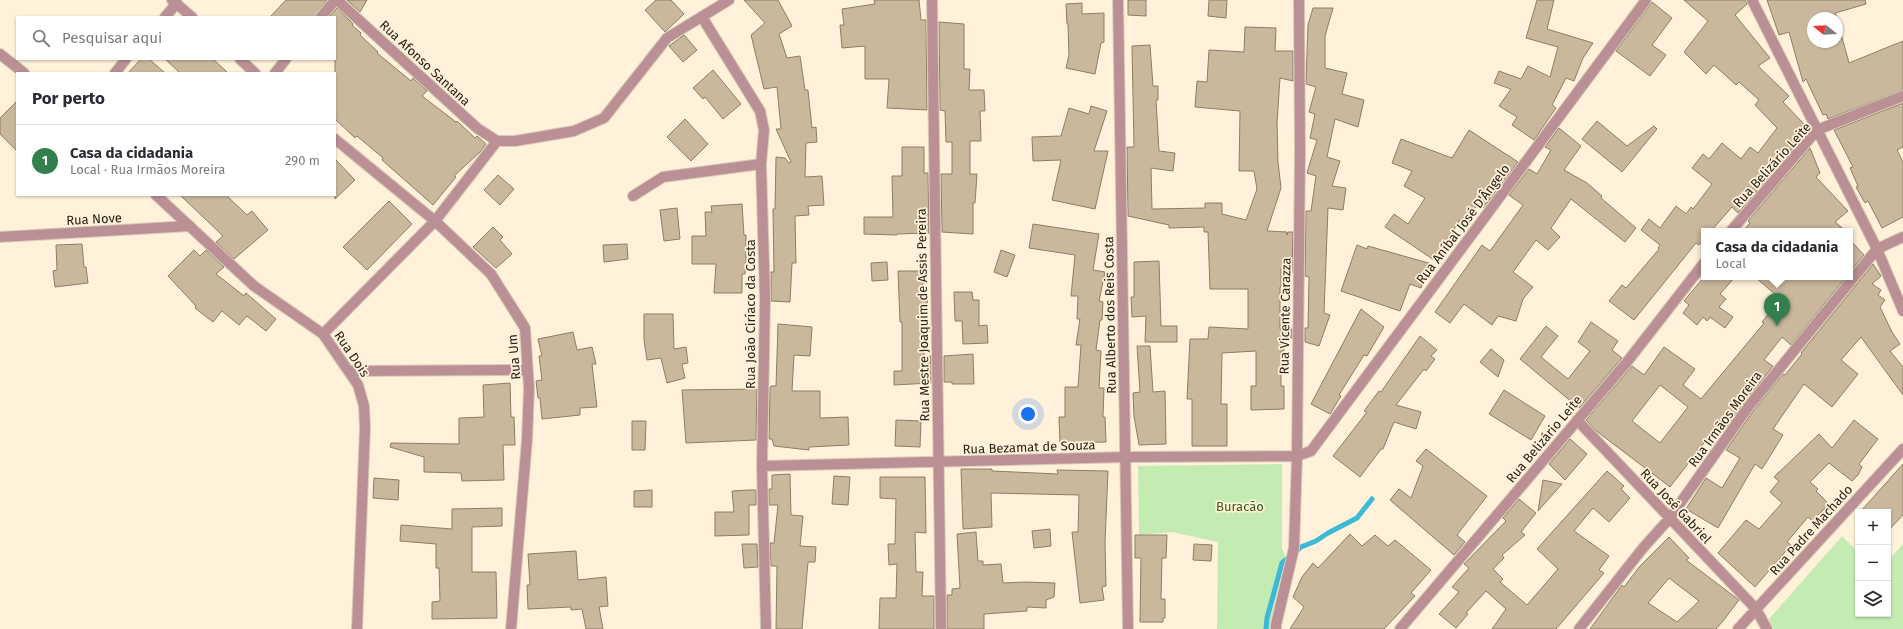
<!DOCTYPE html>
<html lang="pt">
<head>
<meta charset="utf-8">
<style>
  body { margin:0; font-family:"Fira Sans",sans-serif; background:#f2f2f3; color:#2b2b33 }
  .controls { position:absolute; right:12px; bottom:12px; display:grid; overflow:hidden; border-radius:0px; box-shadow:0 1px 3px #0004 }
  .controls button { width:36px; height:36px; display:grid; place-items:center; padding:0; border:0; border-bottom:1px solid #e1e1e2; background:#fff; color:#2b2b33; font:20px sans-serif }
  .compass { position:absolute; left:1807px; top:12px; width:36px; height:36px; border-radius:50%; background:#fff; box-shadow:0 1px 3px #0004; rotate:288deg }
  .you { position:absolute; left:1028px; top:414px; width:14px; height:14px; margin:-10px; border:3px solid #fff; border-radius:50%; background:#1a73e8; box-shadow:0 0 0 6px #1a73e833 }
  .badge { display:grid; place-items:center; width:26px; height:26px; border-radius:50%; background:#337f4d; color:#fff; font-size:13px; font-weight:700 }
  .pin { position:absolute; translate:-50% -33px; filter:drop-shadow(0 1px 2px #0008) }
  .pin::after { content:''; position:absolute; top:21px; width:14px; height:12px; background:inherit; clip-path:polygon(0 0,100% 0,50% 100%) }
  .popup { position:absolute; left:1701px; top:228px; width:152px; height:52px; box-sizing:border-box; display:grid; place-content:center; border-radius:0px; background:#fff; filter:drop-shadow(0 1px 3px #0005); font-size:13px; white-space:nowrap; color:#7c7c81 }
  .popup b { font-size:15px; color:#2b2b33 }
  .popup::after { content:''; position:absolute; left:50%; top:100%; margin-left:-8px; border:8px solid transparent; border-top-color:#fff }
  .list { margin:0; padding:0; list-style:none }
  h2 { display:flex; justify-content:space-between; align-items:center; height:52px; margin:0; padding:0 16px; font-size:17px }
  h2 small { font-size:13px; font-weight:400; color:#7c7c81 }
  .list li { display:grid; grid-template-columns:26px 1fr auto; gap:12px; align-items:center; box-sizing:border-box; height:72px; padding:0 16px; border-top:1px solid #e1e1e2 }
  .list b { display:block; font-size:15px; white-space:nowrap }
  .list p { margin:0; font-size:13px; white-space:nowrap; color:#7c7c81 }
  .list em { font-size:13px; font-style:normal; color:#7c7c81 }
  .icon { flex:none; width:22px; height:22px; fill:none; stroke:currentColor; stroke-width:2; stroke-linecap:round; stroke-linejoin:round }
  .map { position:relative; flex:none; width:1903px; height:629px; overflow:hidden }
  .search { position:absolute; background:#fff; box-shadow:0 1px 3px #0004; left:16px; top:16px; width:320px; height:44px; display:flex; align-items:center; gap:10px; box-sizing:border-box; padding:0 14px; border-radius:0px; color:#7c7c81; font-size:15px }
  .panel { position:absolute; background:#fff; box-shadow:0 1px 3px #0004; left:16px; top:72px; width:320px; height:124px; border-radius:0px }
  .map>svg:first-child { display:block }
  .green { fill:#c4ebb2 }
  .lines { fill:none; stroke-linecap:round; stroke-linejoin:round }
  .stream { stroke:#3cb9d6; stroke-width:5 }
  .building { fill:#cab89d; stroke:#8e7d64; fill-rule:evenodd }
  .minor-casing { stroke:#d9ccb7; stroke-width:12 }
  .minor { stroke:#ba9094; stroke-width:10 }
  .labels { text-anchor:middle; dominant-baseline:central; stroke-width:3.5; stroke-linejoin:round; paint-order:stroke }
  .street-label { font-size:13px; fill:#2a2319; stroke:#fff1da }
  .park-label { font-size:13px; fill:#356117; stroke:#fff1da }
</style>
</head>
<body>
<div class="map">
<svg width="1903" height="629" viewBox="0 0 1903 629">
  <rect width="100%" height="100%" fill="#fff1da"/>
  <path class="green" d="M 1282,464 L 1282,548 L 1285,555 L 1271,622 L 1272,629 L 1217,629 L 1218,542 L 1172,532 L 1139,535 L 1138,466 Z
    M 1842,536 L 1858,552 L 1858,614 L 1888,614 L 1888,561 L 1903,544 L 1903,629 L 1774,629 L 1769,619 Z"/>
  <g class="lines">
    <path class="stream" d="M 1266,629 L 1267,618 L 1282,563 L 1301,547 L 1316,541 L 1328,533 L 1357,518 L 1372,499"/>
  </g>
  <path class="building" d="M 286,0 L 327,0 L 315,17 L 270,17 Z
    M 347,0 L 367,0 L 360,12 Z
    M 656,0 L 671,0 L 684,14 L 665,32 L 645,10 Z
    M 744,0 L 778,0 L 792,26 L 779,34 L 787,58 L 800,56 L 805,90 L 808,90 L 812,128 L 816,127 L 817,142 L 806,143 L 805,177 L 822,176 L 824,205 L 808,206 L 809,215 L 795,216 L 796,263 L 792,263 L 790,302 L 771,301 L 771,272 L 774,272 L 773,209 L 775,209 L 776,157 L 785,158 L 789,163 L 791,162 L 776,129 L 781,129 L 777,87 L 764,89 L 751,35 L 765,23 Z
    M 874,0 L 919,0 L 921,20 L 926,20 L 927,110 L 887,108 L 889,79 L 865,79 L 865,46 L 842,48 L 840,25 L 844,25 L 842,9 L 875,4 Z
    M 1128,0 L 1146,0 L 1146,16 L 1128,15 Z
    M 1209,0 L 1227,0 L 1226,18 L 1208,16 Z
    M 1537,0 L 1554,0 L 1547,29 L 1593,43 L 1583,58 L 1574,81 L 1566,78 L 1552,105 L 1556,108 L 1534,140 L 1512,125 L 1517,117 L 1499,106 L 1511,89 L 1494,83 L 1499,71 L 1521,79 L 1528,66 L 1550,77 L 1558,47 L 1526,38 Z
    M 1684,0 L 1746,0 L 1747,4 L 1735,15 L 1770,58 L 1758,66 L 1789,96 L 1783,102 L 1804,124 L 1801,127 L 1804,135 L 1738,213 L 1732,207 L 1711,231 L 1704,231 L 1704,238 L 1699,245 L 1696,243 L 1634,320 L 1609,301 L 1622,285 L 1626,288 L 1659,249 L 1658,248 L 1660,245 L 1641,230 L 1649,219 L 1660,228 L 1676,206 L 1686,214 L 1691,207 L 1693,209 L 1712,184 L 1692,168 L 1703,154 L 1709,159 L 1722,143 L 1741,159 L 1750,147 L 1758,153 L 1777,128 L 1755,105 L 1759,100 L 1739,82 L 1736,85 L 1714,65 L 1706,74 L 1684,52 L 1708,21 Z
    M 1767,0 L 1865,0 L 1866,4 L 1835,13 L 1837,18 L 1813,18 L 1813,42 L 1837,42 L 1837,19 L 1849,63 L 1903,41 L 1903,90 L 1828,119 L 1826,114 L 1823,115 L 1806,79 L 1803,82 L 1789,32 L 1779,35 Z
    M 1652,2 L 1672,18 L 1652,45 L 1666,55 L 1650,76 L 1616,51 Z
    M 1082,3 L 1082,14 L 1104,13 L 1104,42 L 1101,43 L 1095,74 L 1066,68 L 1069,55 L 1068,24 L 1067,24 L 1066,4 Z
    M 337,8 L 353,24 L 352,25 L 361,33 L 360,35 L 378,52 L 377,53 L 411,81 L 413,78 L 427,91 L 422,96 L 456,122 L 457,121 L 475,138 L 477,136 L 486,144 L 480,152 L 454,176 L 456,177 L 433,205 L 382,160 L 383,158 L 357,136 L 355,138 L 335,119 L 335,17 L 329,17 Z
    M 1313,8 L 1333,8 L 1325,36 L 1325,68 L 1347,73 L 1342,94 L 1364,100 L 1358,127 L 1335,119 L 1327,157 L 1340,161 L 1332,186 L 1346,188 L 1343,210 L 1328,208 L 1324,313 L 1330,315 L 1319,346 L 1305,342 L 1305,328 L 1308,328 L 1309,277 L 1305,276 L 1306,211 L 1311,211 L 1316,176 L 1307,173 L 1317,140 L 1310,138 L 1315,114 L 1309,112 L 1316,87 L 1306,84 L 1308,25 Z
    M 939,22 L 964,24 L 964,69 L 970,69 L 969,90 L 984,90 L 985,111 L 980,111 L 981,141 L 970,141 L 970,174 L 977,174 L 975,203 L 973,203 L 973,234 L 942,232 L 941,174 L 952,174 L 952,142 L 946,142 L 945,111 L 940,110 Z
    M 1245,27 L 1276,28 L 1275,51 L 1293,51 L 1293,81 L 1280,78 L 1277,123 L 1278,162 L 1281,188 L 1267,231 L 1287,232 L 1287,235 L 1288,232 L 1293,232 L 1292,273 L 1281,269 L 1281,287 L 1280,287 L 1280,329 L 1292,329 L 1292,338 L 1283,336 L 1284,351 L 1281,351 L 1281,386 L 1284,386 L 1284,409 L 1251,410 L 1251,386 L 1256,386 L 1256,351 L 1222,353 L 1221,404 L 1227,404 L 1227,446 L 1192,446 L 1192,399 L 1187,399 L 1190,339 L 1208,339 L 1209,327 L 1248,329 L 1248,289 L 1210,289 L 1208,232 L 1204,232 L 1204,227 L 1169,228 L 1169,225 L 1128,216 L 1127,147 L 1134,147 L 1132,46 L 1150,45 L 1153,86 L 1158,86 L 1158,100 L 1156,100 L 1159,151 L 1175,153 L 1173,171 L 1151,168 L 1152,209 L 1205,208 L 1205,203 L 1222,203 L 1222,214 L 1246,220 L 1257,189 L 1254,171 L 1239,171 L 1240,111 L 1195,107 L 1197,81 L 1207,82 L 1209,50 L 1244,52 Z
    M 684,35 L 697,50 L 683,62 L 669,46 Z
    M 141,59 L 149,59 L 165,73 L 128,73 Z
    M 165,59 L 213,59 L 228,73 L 180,73 Z
    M 713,70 L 741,104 L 723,119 L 705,97 L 703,99 L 693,88 Z
    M 17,101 L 17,151 L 0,134 L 0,118 Z
    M 1903,103 L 1903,147 L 1897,150 L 1903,162 L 1903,217 L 1882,228 L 1868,201 L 1865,203 L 1856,187 L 1858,186 L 1850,168 L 1853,167 L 1834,130 Z
    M 1091,106 L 1107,111 L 1094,151 L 1108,151 L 1095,209 L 1052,200 L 1061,160 L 1033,161 L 1032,137 L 1061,136 L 1069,108 L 1089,114 Z
    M 685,119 L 708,144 L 691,161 L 667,137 Z
    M 1597,121 L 1627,146 L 1654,126 L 1657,129 L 1622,172 L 1582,139 Z
    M 1559,128 L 1581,146 L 1564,170 L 1587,183 L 1602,196 L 1601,198 L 1636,228 L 1625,242 L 1571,199 L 1551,228 L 1560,237 L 1548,250 L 1536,240 L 1513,272 L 1533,287 L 1523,299 L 1516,321 L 1498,316 L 1492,325 L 1464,304 L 1450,323 L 1435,312 L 1482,245 L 1490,251 L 1523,205 L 1509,195 L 1529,169 L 1537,174 L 1551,150 L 1545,147 Z
    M 1469,130 L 1518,162 L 1483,208 L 1478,204 L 1464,223 L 1460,220 L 1434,260 L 1385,227 L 1394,214 L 1408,224 L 1425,198 L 1404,186 L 1412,171 L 1392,163 L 1401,139 L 1452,158 Z
    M 902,147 L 924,147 L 924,173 L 928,173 L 929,233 L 897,234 L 897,235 L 864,234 L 864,217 L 893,217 L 892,176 L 902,176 Z
    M 1810,148 L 1820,173 L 1816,177 L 1848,211 L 1835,222 L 1846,231 L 1743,231 L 1750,223 L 1748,221 Z
    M 335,159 L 355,180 L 335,199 Z
    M 498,175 L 514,189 L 500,205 L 484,190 Z
    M 180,195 L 226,195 L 247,215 L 252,211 L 268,230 L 234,259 L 216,242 L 223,236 Z
    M 389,201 L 412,224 L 367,270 L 343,247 Z
    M 742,204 L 744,235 L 746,235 L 746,264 L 745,274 L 742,274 L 742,293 L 714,293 L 716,264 L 692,264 L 692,236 L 706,236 L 705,212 L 712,212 L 711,206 Z
    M 677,208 L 680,239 L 664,241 L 660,210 Z
    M 1033,224 L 1099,234 L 1093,270 L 1105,272 L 1099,301 L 1103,302 L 1102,320 L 1100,320 L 1096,350 L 1101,351 L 1099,388 L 1104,388 L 1103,417 L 1105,417 L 1106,442 L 1060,443 L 1059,417 L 1065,417 L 1065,387 L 1078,387 L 1081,345 L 1076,345 L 1080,319 L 1077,319 L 1078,296 L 1071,296 L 1075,255 L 1029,248 Z
    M 493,227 L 503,237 L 500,240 L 512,254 L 496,268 L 473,247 Z
    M 1850,240 L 1864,255 L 1850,272 Z
    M 82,244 L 84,267 L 86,267 L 88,283 L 55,287 L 53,271 L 57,270 L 56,245 Z
    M 627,244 L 628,259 L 604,262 L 603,245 Z
    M 1357,245 L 1367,249 L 1368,246 L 1432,264 L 1426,273 L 1421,288 L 1410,284 L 1400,311 L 1341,291 Z
    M 194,250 L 200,256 L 206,250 L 224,267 L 216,274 L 244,296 L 246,293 L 276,319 L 266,331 L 247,316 L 239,325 L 222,311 L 213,322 L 195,308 L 196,306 L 168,276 Z
    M 1001,250 L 1015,255 L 1007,277 L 994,272 Z
    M 1159,261 L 1161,326 L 1177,326 L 1177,342 L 1145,342 L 1146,316 L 1132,317 L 1131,297 L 1134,297 L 1134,262 Z
    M 887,262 L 888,280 L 872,281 L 871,263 Z
    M 1873,264 L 1881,276 L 1872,284 L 1881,290 L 1878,295 L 1885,300 L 1880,307 L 1892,332 L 1900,344 L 1890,351 L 1903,367 L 1903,395 L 1861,337 L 1841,360 L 1858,374 L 1832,407 L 1804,384 L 1773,429 L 1783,435 L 1762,469 L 1755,464 L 1718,528 L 1686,509 L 1706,478 L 1722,488 L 1740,458 L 1726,450 L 1754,410 L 1783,374 L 1785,375 L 1802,354 L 1801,353 Z
    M 898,271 L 923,271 L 923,295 L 927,295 L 928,321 L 924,321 L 924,357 L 931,356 L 931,383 L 894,385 L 894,371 L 902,371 L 902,322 L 900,322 Z
    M 1704,277 L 1735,277 L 1720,294 L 1726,299 L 1719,307 L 1733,317 L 1725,328 L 1710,317 L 1707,321 L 1703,317 L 1697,325 L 1683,313 L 1689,305 L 1684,301 Z
    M 1755,277 L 1846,277 L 1791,345 L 1782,337 L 1764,360 L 1773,366 L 1727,426 L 1720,422 L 1670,487 L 1595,430 L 1586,420 L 1632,366 L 1644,375 L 1664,347 L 1695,369 L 1683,385 L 1701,399 L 1764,323 L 1762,322 L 1777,303 L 1774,301 L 1778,297 ZM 1660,385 L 1688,407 L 1660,443 L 1632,421 Z
    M 954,292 L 972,292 L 973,300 L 979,300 L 979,326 L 987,325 L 988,343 L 963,344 L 962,321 L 955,321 Z
    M 1361,309 L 1384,327 L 1367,356 L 1364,355 L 1339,395 L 1341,396 L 1330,414 L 1311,404 Z
    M 644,314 L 673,314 L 674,349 L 686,347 L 688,363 L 682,364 L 685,378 L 667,383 L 661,358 L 647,360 L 644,340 Z
    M 1591,322 L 1618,341 L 1612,350 L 1622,358 L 1579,408 L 1520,359 L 1546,326 L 1558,336 L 1541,357 L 1568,379 L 1590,351 L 1578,342 Z
    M 778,324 L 812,327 L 810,356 L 794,355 L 792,391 L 820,391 L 820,418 L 848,417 L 849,445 L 809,447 L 809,450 L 774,446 L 772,439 L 769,439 L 770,388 L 771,386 L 776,386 Z
    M 573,332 L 577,350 L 592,347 L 596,364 L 592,364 L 597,407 L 580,408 L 580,415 L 542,419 L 540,398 L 538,398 L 536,381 L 542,380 L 539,356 L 542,356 L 538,339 Z
    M 1420,336 L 1437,350 L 1431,356 L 1435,359 L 1426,371 L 1424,369 L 1396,405 L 1421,412 L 1416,429 L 1394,422 L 1383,449 L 1381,449 L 1360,477 L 1333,456 L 1367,412 L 1364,411 L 1379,391 L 1381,392 Z
    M 1137,346 L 1150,346 L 1153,392 L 1165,391 L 1166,444 L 1139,445 L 1134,416 L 1133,393 L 1140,392 Z
    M 1491,349 L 1504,360 L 1498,377 L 1480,362 Z
    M 973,354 L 974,384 L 952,384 L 952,382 L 944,382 L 944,356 Z
    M 510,383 L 511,417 L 514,417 L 515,445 L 503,445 L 504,480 L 462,481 L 461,473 L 424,472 L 424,457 L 390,447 L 391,443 L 459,444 L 459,418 L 484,417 L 483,385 Z
    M 757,389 L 756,440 L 686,443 L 682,390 Z
    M 1504,390 L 1545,416 L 1531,440 L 1489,414 Z
    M 896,420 L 921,421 L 920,447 L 895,446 Z
    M 1854,420 L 1878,439 L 1859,464 L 1862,467 L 1858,475 L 1852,481 L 1829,463 L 1810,482 L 1818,489 L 1816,491 L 1829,504 L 1812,521 L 1808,517 L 1787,542 L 1791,545 L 1755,587 L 1718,553 L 1746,520 L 1759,529 L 1782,503 L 1770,492 L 1779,481 L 1774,477 L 1819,434 L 1832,448 Z
    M 632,421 L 646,421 L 645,450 L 632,450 Z
    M 1570,439 L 1587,454 L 1565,480 L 1549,464 Z
    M 1426,449 L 1487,496 L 1457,535 L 1465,542 L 1454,555 L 1390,500 L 1399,489 L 1411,498 L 1423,466 L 1416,461 Z
    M 1903,464 L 1903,515 L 1888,531 L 1888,512 L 1860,512 Z
    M 961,469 L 992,469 L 992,471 L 1058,474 L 1057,470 L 1108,471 L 1105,542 L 1106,586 L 1102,587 L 1104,600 L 1080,603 L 1072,532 L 1078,532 L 1079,495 L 991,493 L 992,527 L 963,529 Z
    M 1607,471 L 1624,486 L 1621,489 L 1630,498 L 1609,522 L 1593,508 L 1574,531 L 1609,556 L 1599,570 L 1604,573 L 1556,629 L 1492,629 L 1506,609 L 1486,591 L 1466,613 L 1468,614 L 1456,628 L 1439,614 L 1459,592 L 1452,587 L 1469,568 L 1464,564 L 1506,521 L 1503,518 L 1519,499 L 1536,513 L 1521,532 L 1525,535 L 1502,555 L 1504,558 L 1493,569 L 1503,579 L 1500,582 L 1527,605 L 1558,569 L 1537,549 Z
    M 790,474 L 791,515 L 803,516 L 800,546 L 816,547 L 815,562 L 808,562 L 802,629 L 776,629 L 777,566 L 771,566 L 770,543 L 774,543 L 778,505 L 769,505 L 769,489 L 772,489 L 772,475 Z
    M 834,476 L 850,477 L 848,505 L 832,504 Z
    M 880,477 L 925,477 L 926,533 L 915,532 L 916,572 L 923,572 L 922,596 L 934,596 L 934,629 L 879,629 L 880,598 L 896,598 L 897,564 L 889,565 L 888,544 L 895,544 L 896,499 L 880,498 Z
    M 374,478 L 399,480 L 398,500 L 373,498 Z
    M 1543,480 L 1562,484 L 1538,511 Z
    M 652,490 L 652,507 L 634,507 L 634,491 Z
    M 749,490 L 756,490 L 756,505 L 749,505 L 749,535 L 715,536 L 715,512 L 734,512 L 732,491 Z
    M 502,508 L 502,526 L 472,527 L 472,572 L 496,572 L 497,618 L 432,619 L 432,602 L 440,601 L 439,568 L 436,568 L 436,544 L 400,541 L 401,525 L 452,529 L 452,509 Z
    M 1050,529 L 1051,546 L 1034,548 L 1032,531 Z
    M 976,532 L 978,561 L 983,561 L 983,565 L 1001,564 L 1003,583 L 1025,582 L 1055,583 L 1054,597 L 1046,600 L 1046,608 L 1027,607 L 1027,611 L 984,614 L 984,629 L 947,629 L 947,595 L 952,595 L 952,589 L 960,588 L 957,534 Z
    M 1350,534 L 1362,546 L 1375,535 L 1388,546 L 1395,540 L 1431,570 L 1411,593 L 1415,596 L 1384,629 L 1290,629 L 1304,607 L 1293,597 L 1302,577 L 1313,563 L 1318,568 Z
    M 1135,535 L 1167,535 L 1166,558 L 1162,558 L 1161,599 L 1165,599 L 1165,618 L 1163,618 L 1163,622 L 1140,622 L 1141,558 L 1135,558 Z
    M 1669,537 L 1689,558 L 1686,560 L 1739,600 L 1723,621 L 1716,629 L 1590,629 L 1622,585 L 1624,587 L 1640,566 ZM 1669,578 L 1699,601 L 1677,622 L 1648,603 Z
    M 742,544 L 757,544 L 758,567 L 744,568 Z
    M 1194,544 L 1212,545 L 1211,561 L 1193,560 Z
    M 576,551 L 578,580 L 606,577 L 608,606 L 599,607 L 603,629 L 586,629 L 582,609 L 571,610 L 571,607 L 528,609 L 527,585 L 530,585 L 528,554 Z"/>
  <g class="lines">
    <g class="minor-casing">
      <path id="minor" d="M 172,0 L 192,17
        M 337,0 L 477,128 L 497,141
        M 932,0 L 941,629
        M 1118,0 L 1128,629
        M 1752,0 L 1877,249 L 1903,311
        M 165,17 L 177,3
        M 321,17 L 335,0
        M 702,17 L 760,111 L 764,130 L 761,164 L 765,299 L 762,466 L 766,629
        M 0,54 L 24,73
        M 240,59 L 255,73
        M 115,73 L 126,59
        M 275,73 L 286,59
        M 335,139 L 435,221 L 491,274 L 525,328 L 529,389 L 527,440 L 511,629
        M 156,195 L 254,286 L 323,334 L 358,385 L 364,406 L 365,428 L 357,629
        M 633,196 L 663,177 L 761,164
        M 1731,231 L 1817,130 L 1903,96
        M 0,237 L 190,226
        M 323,334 L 435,221 L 497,141 L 515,141 L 574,131 L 604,118 L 667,38 L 729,0
        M 349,371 L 527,370
        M 1577,420 L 1756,609 L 1767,629
        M 762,466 L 1126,457 L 1297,456 L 1311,451 L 1646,0
        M 1276,629 L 1276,625 L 1294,548 L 1297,456 L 1300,151 L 1299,0
        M 1400,629 L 1627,362 L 1704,263
        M 1579,629 L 1643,548 L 1669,519 L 1749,406 L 1877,249 L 1903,237
        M 1738,629 L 1903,449"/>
    </g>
    <use href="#minor" class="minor"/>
  </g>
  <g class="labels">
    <g class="street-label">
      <text transform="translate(425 63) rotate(43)">Rua Afonso Santana</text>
      <text transform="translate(1772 165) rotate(-48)">Rua Belizário Leite</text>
      <text transform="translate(94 219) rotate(-3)">Rua Nove</text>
      <text transform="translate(1463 224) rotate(-53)">Rua Aníbal José D'Ângelo</text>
      <text transform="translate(750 314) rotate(-90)">Rua João Ciríaco da Costa</text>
      <text transform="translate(923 315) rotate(-91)">Rua Mestre Joaquim de Assis Pereira</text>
      <text transform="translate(1110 315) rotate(-91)">Rua Alberto dos Reis Costa</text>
      <text transform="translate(1285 316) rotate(-89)">Rua Vicente Carazza</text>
      <text transform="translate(352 354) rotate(56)">Rua Dois</text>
      <text transform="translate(514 357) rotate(-95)">Rua Um</text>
      <text transform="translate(1725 419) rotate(-54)">Rua Irmãos Moreira</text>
      <text transform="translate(1544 439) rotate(-50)">Rua Belizário Leite</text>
      <text transform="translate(1029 447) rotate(-2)">Rua Bezamat de Souza</text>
      <text transform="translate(1676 506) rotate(47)">Rua José Gabriel</text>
      <text transform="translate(1811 530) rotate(-48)">Rua Padre Machado</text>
    </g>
    <g class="park-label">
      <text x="1240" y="506">Buracão</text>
    </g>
  </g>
</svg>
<div class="controls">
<button>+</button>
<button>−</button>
<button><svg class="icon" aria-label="layers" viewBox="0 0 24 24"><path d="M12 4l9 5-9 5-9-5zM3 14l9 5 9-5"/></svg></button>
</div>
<svg class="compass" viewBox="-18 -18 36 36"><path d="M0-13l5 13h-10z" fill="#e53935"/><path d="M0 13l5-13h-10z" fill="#7c7c81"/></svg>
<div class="you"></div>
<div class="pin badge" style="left:1777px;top:326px">1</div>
<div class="popup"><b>Casa da cidadania</b>Local</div>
<div class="search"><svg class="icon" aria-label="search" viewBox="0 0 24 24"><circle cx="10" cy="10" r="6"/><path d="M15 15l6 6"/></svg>Pesquisar aqui</div>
<section class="panel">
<h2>Por perto<small></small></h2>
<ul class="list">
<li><span class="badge">1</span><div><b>Casa da cidadania</b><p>Local · Rua Irmãos Moreira</p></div><em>290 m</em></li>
</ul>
</section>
</div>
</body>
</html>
